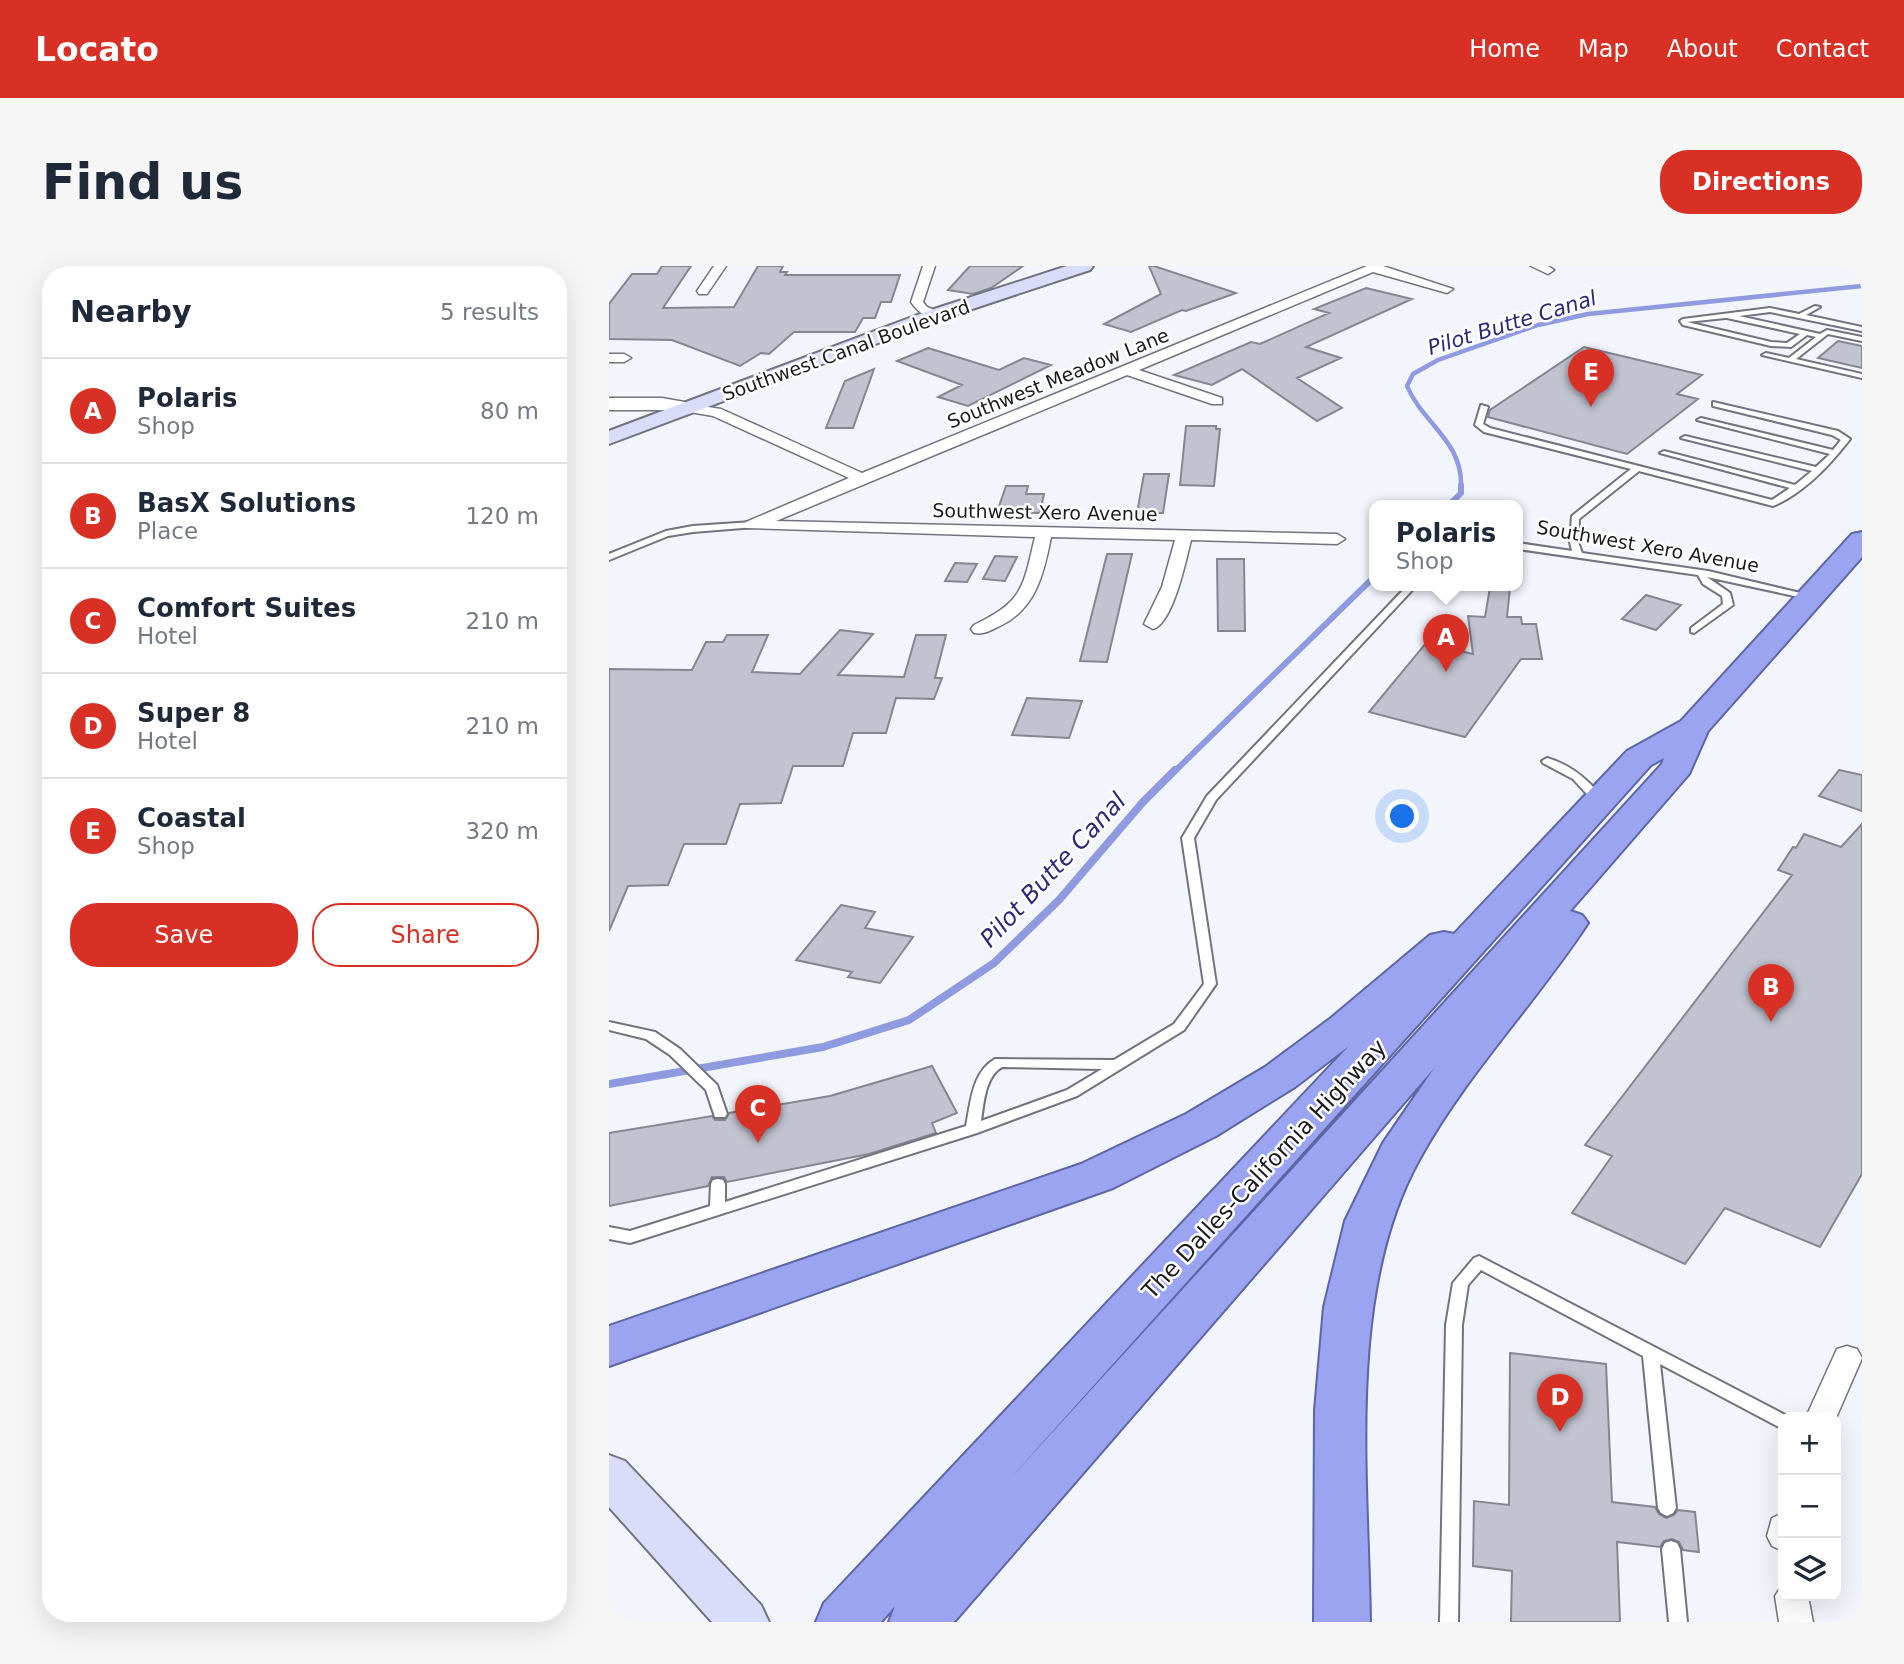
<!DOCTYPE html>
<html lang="en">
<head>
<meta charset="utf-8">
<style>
  body { margin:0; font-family:"DejaVu Sans",sans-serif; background:#f6f6f7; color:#1f2937 }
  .controls { position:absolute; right:21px; bottom:21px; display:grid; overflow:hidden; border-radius:14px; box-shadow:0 7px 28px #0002 }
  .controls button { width:63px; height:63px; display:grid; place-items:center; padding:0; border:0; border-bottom:2px solid #e0e1e3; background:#fff; color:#1f2937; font:35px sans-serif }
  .you { position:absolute; left:794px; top:551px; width:24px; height:24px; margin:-18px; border:5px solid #fff; border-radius:50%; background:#1a73e8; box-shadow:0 0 0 10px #1a73e833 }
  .badge { display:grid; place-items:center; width:46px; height:46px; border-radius:50%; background:#d93025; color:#fff; font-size:23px; font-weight:700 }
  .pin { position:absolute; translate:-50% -58px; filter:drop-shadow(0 2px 4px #0008) }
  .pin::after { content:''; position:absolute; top:37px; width:24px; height:21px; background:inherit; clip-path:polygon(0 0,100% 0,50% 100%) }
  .popup { position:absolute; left:760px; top:234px; width:154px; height:91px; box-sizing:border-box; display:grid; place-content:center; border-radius:14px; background:#fff; filter:drop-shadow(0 2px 5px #0005); font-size:23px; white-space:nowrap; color:#747a83 }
  .popup b { font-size:26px; color:#1f2937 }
  .popup::after { content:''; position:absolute; left:50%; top:100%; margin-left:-14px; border:14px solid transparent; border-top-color:#fff }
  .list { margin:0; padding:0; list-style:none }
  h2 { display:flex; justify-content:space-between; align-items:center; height:91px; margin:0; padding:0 28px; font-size:30px }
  h2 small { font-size:23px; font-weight:400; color:#747a83 }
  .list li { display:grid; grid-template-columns:46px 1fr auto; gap:21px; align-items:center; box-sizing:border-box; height:105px; padding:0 28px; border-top:2px solid #e0e1e3 }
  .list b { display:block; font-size:26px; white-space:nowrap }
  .list p { margin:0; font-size:23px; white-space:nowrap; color:#747a83 }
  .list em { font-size:23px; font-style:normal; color:#747a83 }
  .actions { display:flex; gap:14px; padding:21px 28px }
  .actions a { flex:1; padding:16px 0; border:2px solid #d93025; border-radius:28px; text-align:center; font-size:24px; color:#d93025 }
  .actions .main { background:#d93025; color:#fff }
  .icon { flex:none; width:38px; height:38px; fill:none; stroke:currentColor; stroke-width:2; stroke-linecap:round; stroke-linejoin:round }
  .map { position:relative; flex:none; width:1253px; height:1356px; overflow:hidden; border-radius:28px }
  header { display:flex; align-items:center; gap:42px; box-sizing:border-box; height:98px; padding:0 35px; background:#d93025; color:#fff }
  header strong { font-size:33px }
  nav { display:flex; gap:38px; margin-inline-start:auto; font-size:24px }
  .intro { display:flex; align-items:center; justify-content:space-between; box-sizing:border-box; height:168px; padding:0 42px }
  h1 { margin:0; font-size:49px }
  .button { padding:18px 32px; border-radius:28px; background:#d93025; color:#fff; font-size:24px; font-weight:700 }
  main { display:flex; gap:42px; padding:0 42px }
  aside { flex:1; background:#fff; border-radius:28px; box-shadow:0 7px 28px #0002 }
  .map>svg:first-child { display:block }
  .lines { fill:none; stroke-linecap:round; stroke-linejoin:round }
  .stream-far2 { stroke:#8f9ae1; stroke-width:4.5 }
  .stream-far1 { stroke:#8f9ae1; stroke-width:6 }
  .stream { stroke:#8f9ae1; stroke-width:8 }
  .building { fill:#c1c3d0; stroke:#848692; stroke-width:2 }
  .service-casing { stroke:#71747f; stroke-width:4 }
  .minor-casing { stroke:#71747f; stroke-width:3 }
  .tertiary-casing { stroke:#71747f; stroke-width:3 }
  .secondary-casing { stroke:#71747f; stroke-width:4 }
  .trunk-casing { stroke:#5e65a4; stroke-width:4 }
  .service { fill:#fff; fill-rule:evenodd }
  .minor { fill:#fff; fill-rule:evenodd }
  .tertiary { fill:#fff; fill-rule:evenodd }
  .secondary { fill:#daddf9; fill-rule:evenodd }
  .trunk { fill:#9ba4f0; fill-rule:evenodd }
  .labels { text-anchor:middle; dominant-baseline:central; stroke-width:5; stroke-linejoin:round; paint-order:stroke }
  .far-street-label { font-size:19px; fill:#1a1b1f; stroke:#fff }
  .far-water-label { font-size:21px; font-style:italic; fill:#2a297b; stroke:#fff }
  .street-label { font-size:23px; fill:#1a1b1f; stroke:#fff }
  .water-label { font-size:24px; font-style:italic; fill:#2a297b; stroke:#fff }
</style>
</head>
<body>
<header>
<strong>Locato</strong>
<nav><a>Home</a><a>Map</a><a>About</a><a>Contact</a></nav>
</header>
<div class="intro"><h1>Find us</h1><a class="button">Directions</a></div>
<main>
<aside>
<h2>Nearby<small>5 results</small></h2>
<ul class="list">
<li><span class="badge">A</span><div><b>Polaris</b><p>Shop</p></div><em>80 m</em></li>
<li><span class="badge">B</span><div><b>BasX Solutions</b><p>Place</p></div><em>120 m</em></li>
<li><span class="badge">C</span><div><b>Comfort Suites</b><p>Hotel</p></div><em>210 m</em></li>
<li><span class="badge">D</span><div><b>Super 8</b><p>Hotel</p></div><em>210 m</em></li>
<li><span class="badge">E</span><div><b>Coastal</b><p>Shop</p></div><em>320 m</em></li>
</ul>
<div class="actions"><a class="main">Save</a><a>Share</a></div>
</aside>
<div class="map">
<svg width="1253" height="1356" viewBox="0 0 1253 1356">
  <rect width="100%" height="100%" fill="#f3f5fd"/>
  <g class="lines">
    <path class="stream-far2" d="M 852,221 C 854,175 814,158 798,120 L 804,108 L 829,94 L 929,59 L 979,48 L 1253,20"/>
    <path class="stream-far1" d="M 839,240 L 852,227 L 852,219
      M 565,506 L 765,311"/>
    <path class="stream" d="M 0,818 L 214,781 L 300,754 L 385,697 L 450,634 L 534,536 L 566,504"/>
  </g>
  <path class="building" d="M 53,0 L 82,0 L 54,42 L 125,41 L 149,0 L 174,0 L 171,6 L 178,6 L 176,9 L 291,9 L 282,36 L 272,36 L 266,52 L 254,52 L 246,66 L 185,66 L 160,88 L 152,87 L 131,100 L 63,74 L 0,73 L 0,38 L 23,8 L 48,8 Z
    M 361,0 L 414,0 L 382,22 L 364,28 L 339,24 Z
    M 540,0 L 545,0 L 627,27 L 577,45 L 573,44 L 522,66 L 495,58 L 552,28 Z
    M 757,22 L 803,33 L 697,81 L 732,92 L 688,112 L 733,142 L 708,155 L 633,103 L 603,119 L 565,109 L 642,76 L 651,78 L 720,47 L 705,43 Z
    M 1229,75 L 1253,80 L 1253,102 L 1209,92 Z
    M 975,81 L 1093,109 L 1068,128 L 1089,133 L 1018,188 L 879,151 L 881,144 Z
    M 319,82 L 390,104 L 415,92 L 442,99 L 359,140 L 329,131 L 353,119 L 288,95 Z
    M 265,103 L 244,162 L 217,162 L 236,115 Z
    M 577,160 L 607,160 L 607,163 L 611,163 L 605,220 L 571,219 Z
    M 535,208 L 560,208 L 554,247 L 528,247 Z
    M 397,220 L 419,220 L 417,228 L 435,228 L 431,247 L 388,246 Z
    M 498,288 L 523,288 L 498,396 L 471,395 Z
    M 386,290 L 408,291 L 396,315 L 374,313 Z
    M 608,293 L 635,293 L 636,365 L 609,365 Z
    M 346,297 L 368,298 L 358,316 L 336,315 Z
    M 881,321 L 901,322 L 898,351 L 912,351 L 913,358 L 927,358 L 933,393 L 912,393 L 856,471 L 760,446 L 817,377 L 864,388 L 859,350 L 876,351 Z
    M 1037,329 L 1061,336 L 1072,339 L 1047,364 L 1013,353 Z
    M 231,364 L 264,368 L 229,409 L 295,411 L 307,369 L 337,369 L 326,412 L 333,412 L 325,433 L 287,432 L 277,467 L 244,467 L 234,500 L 184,500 L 172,537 L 131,538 L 117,578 L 75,578 L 59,619 L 19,620 L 0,665 L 0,403 L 83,404 L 97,376 L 114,376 L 118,369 L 159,369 L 143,406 L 191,408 Z
    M 418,432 L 473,435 L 460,472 L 403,469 Z
    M 1230,504 L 1253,509 L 1253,545 L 1210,530 Z
    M 1253,558 L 1253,908 L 1211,981 L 1116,942 L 1076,998 L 963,947 L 1003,890 L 976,879 L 1183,609 L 1169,604 L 1184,581 L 1187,582 L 1195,568 L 1232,581 Z
    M 232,639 L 266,646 L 256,662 L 304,671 L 271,717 L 239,711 L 243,706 L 187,694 Z
    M 323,800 L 348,847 L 323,857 L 327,867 L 260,888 L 118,916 L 115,911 L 103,911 L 99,920 L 0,940 L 0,867 L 103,850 L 106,854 L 116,854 L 120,847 L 221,830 Z
    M 901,1087 L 997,1098 L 1003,1236 L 1046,1241 L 1050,1248 L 1057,1252 L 1065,1249 L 1069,1244 L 1086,1246 L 1090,1286 L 1074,1284 L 1070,1276 L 1063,1273 L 1055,1275 L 1051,1281 L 1008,1276 L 1011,1356 L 902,1356 L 903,1305 L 864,1300 L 865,1235 L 900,1239 Z"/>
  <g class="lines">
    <g class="service-casing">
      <path id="service" d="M 1206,40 L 1211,41 L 1197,49 L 1253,61 L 1253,65 L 1161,46 L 1130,50 L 1211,68 L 1218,64 L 1253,71 L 1253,75 L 1219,68 L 1187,93 L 1253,108 L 1253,112 L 1153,89 L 1157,87 L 1180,92 L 1207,71 L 1198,69 L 1182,81 L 1162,80 L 1074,59 L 1071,55 L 1074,53 L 1161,42 L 1190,48 ZM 1116,52 L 1118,52 L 1191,68 L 1178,77 L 1162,76 L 1078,56 Z
        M 1104,136 L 1229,165 L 1241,173 C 1221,199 1195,227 1164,240 L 1030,205 L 970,253 L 969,276 L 973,287 L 1099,305 L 1204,330 L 1204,334 L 1098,311 L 1121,327 L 1124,339 L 1085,367 L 1082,366 L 1082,362 L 1114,338 L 1113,330 L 1094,318 L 1089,309 L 909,283 L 909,277 L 963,285 L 961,276 L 963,250 L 1022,203 L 875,166 L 866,159 L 872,139 L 879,141 L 874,158 L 881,162 L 1163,234 L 1181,222 L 1051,187 L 1055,185 L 1186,219 L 1203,205 L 1072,172 L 1076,170 L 1207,201 L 1221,188 L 1088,154 L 1092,152 L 1224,184 L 1232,174 L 1223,169 L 1104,140 Z
        M 143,256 L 147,259 L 146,261 L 84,266 L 59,270 L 0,294 L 0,288 L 57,265 L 84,260 Z
        M 798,320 L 807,320 L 607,534 L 585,572 L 607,718 L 575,764 L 468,830 L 368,867 L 21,977 L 0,973 L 0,961 L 21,965 L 101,940 L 102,918 L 104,914 L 109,913 L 114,914 L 116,918 L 116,936 L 357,860 C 362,836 363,806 386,793 L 505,794 L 565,758 L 595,718 L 573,572 L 598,530 ZM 393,801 L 493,803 L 458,824 L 372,855 C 375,836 376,811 393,801 Z
        M 938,492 C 963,499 981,515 997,536 L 995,538 L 987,538 L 964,513 L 934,497 L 933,495 Z
        M 0,756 L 46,766 L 71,783 L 108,819 L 118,848 L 116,851 L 106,851 L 97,824 L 61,789 L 37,773 L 0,764 Z
        M 870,990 L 1180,1151 L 1174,1151 L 1174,1162 L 1168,1160 L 1051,1098 L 1067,1242 L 1064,1247 L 1058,1250 L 1052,1247 L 1049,1242 L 1034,1090 L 872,1004 L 859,1019 L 853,1059 L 849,1356 L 831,1356 L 837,1059 L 844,1017 L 865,992 Z
        M 1062,1275 L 1068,1277 L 1071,1283 L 1078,1356 L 1060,1356 L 1053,1283 L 1056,1277 Z"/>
    </g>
    <g class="minor-casing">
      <path id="minor" d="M 105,0 L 117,0 L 98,28 L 90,28 L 88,25 Z
        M 314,0 L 326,0 L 314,36 L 318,41 L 330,46 L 330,52 C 318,54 309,46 302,36 Z
        M 758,0 L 774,0 L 844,23 L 838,27 L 764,6 L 530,104 L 613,132 L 613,138 L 603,138 L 518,109 L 167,255 L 728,268 L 736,273 L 728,278 L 582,274 C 577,294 564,358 544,363 L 535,358 L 553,321 L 566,274 L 442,271 C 435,307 427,343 391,360 C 382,364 375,369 365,367 L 362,363 L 365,359 C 414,336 414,322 426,271 L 137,262 L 135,259 L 137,256 L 240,212 L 104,150 L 75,145 L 73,142 L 80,138 L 112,143 L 253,207 Z
        M 922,0 L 939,0 L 945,4 L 939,8 Z
        M 0,88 L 15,88 L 22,92 L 15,96 L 0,96 Z
        M 1238,1080 L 1248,1083 L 1253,1092 L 1227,1152 L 1197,1151 L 1228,1083 Z
        M 1174,1247 L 1174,1285 L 1163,1280 L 1158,1270 L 1163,1252 Z
        M 1174,1318 L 1174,1330 L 1199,1330 L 1204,1356 L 1170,1356 L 1166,1330 Z"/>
    </g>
    <g class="tertiary-casing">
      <path id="tertiary" d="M 0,132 L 53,132 L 87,138 L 89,142 L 80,148 L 53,144 L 0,144 Z"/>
    </g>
    <g class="secondary-casing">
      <path id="secondary" d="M 458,0 L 484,0 L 481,4 L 333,53 L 0,178 L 0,165 L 319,45 Z
        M 0,1189 L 16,1195 L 152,1339 L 160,1356 L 103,1356 L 0,1241 Z"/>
    </g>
    <g class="trunk-casing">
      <path id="trunk" d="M 1253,266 L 1253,291 L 1099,465 L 1080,508 L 961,645 L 973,649 L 979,657 C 926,738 857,808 810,894 C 737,1026 759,1209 761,1356 L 705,1356 L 706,1144 L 715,1041 L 736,955 L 774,877 L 826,801 L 345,1356 L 280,1356 L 286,1340 L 272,1356 L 207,1356 L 215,1337 L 740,780 L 686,821 L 607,870 L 504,922 L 0,1100 L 0,1060 L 472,898 L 577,848 L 656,801 L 722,752 L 821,669 L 835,666 L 845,668 L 1018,485 L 1072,455 L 1243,268 ZM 1055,492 L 1053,498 L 398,1216 L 1042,499 Z"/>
    </g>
    <use href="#service" class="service"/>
    <use href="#minor" class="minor"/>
    <use href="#tertiary" class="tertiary"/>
    <use href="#secondary" class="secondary"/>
    <use href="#trunk" class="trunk"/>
  </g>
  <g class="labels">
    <g class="far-street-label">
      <text transform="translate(237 84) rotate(-20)">Southwest Canal Boulevard</text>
      <text transform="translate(449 112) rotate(-22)">Southwest Meadow Lane</text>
      <text transform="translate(436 246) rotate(1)">Southwest Xero Avenue</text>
      <text transform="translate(1039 280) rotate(10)">Southwest Xero Avenue</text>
    </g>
    <g class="far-water-label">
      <text transform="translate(903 57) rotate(-17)">Pilot Butte Canal</text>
    </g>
    <g class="street-label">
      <text transform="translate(655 903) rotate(-47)">The Dalles-California Highway</text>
    </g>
    <g class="water-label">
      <text transform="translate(444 604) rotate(-47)">Pilot Butte Canal</text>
    </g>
  </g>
</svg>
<div class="controls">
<button>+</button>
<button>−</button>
<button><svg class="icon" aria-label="layers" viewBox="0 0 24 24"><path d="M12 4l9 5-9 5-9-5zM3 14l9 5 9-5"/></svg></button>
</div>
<div class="you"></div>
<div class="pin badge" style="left:837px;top:406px">A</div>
<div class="popup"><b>Polaris</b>Shop</div>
<div class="pin badge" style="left:1162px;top:756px">B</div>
<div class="pin badge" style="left:149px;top:877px">C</div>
<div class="pin badge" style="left:951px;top:1166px">D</div>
<div class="pin badge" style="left:982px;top:141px">E</div>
</div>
</main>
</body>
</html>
